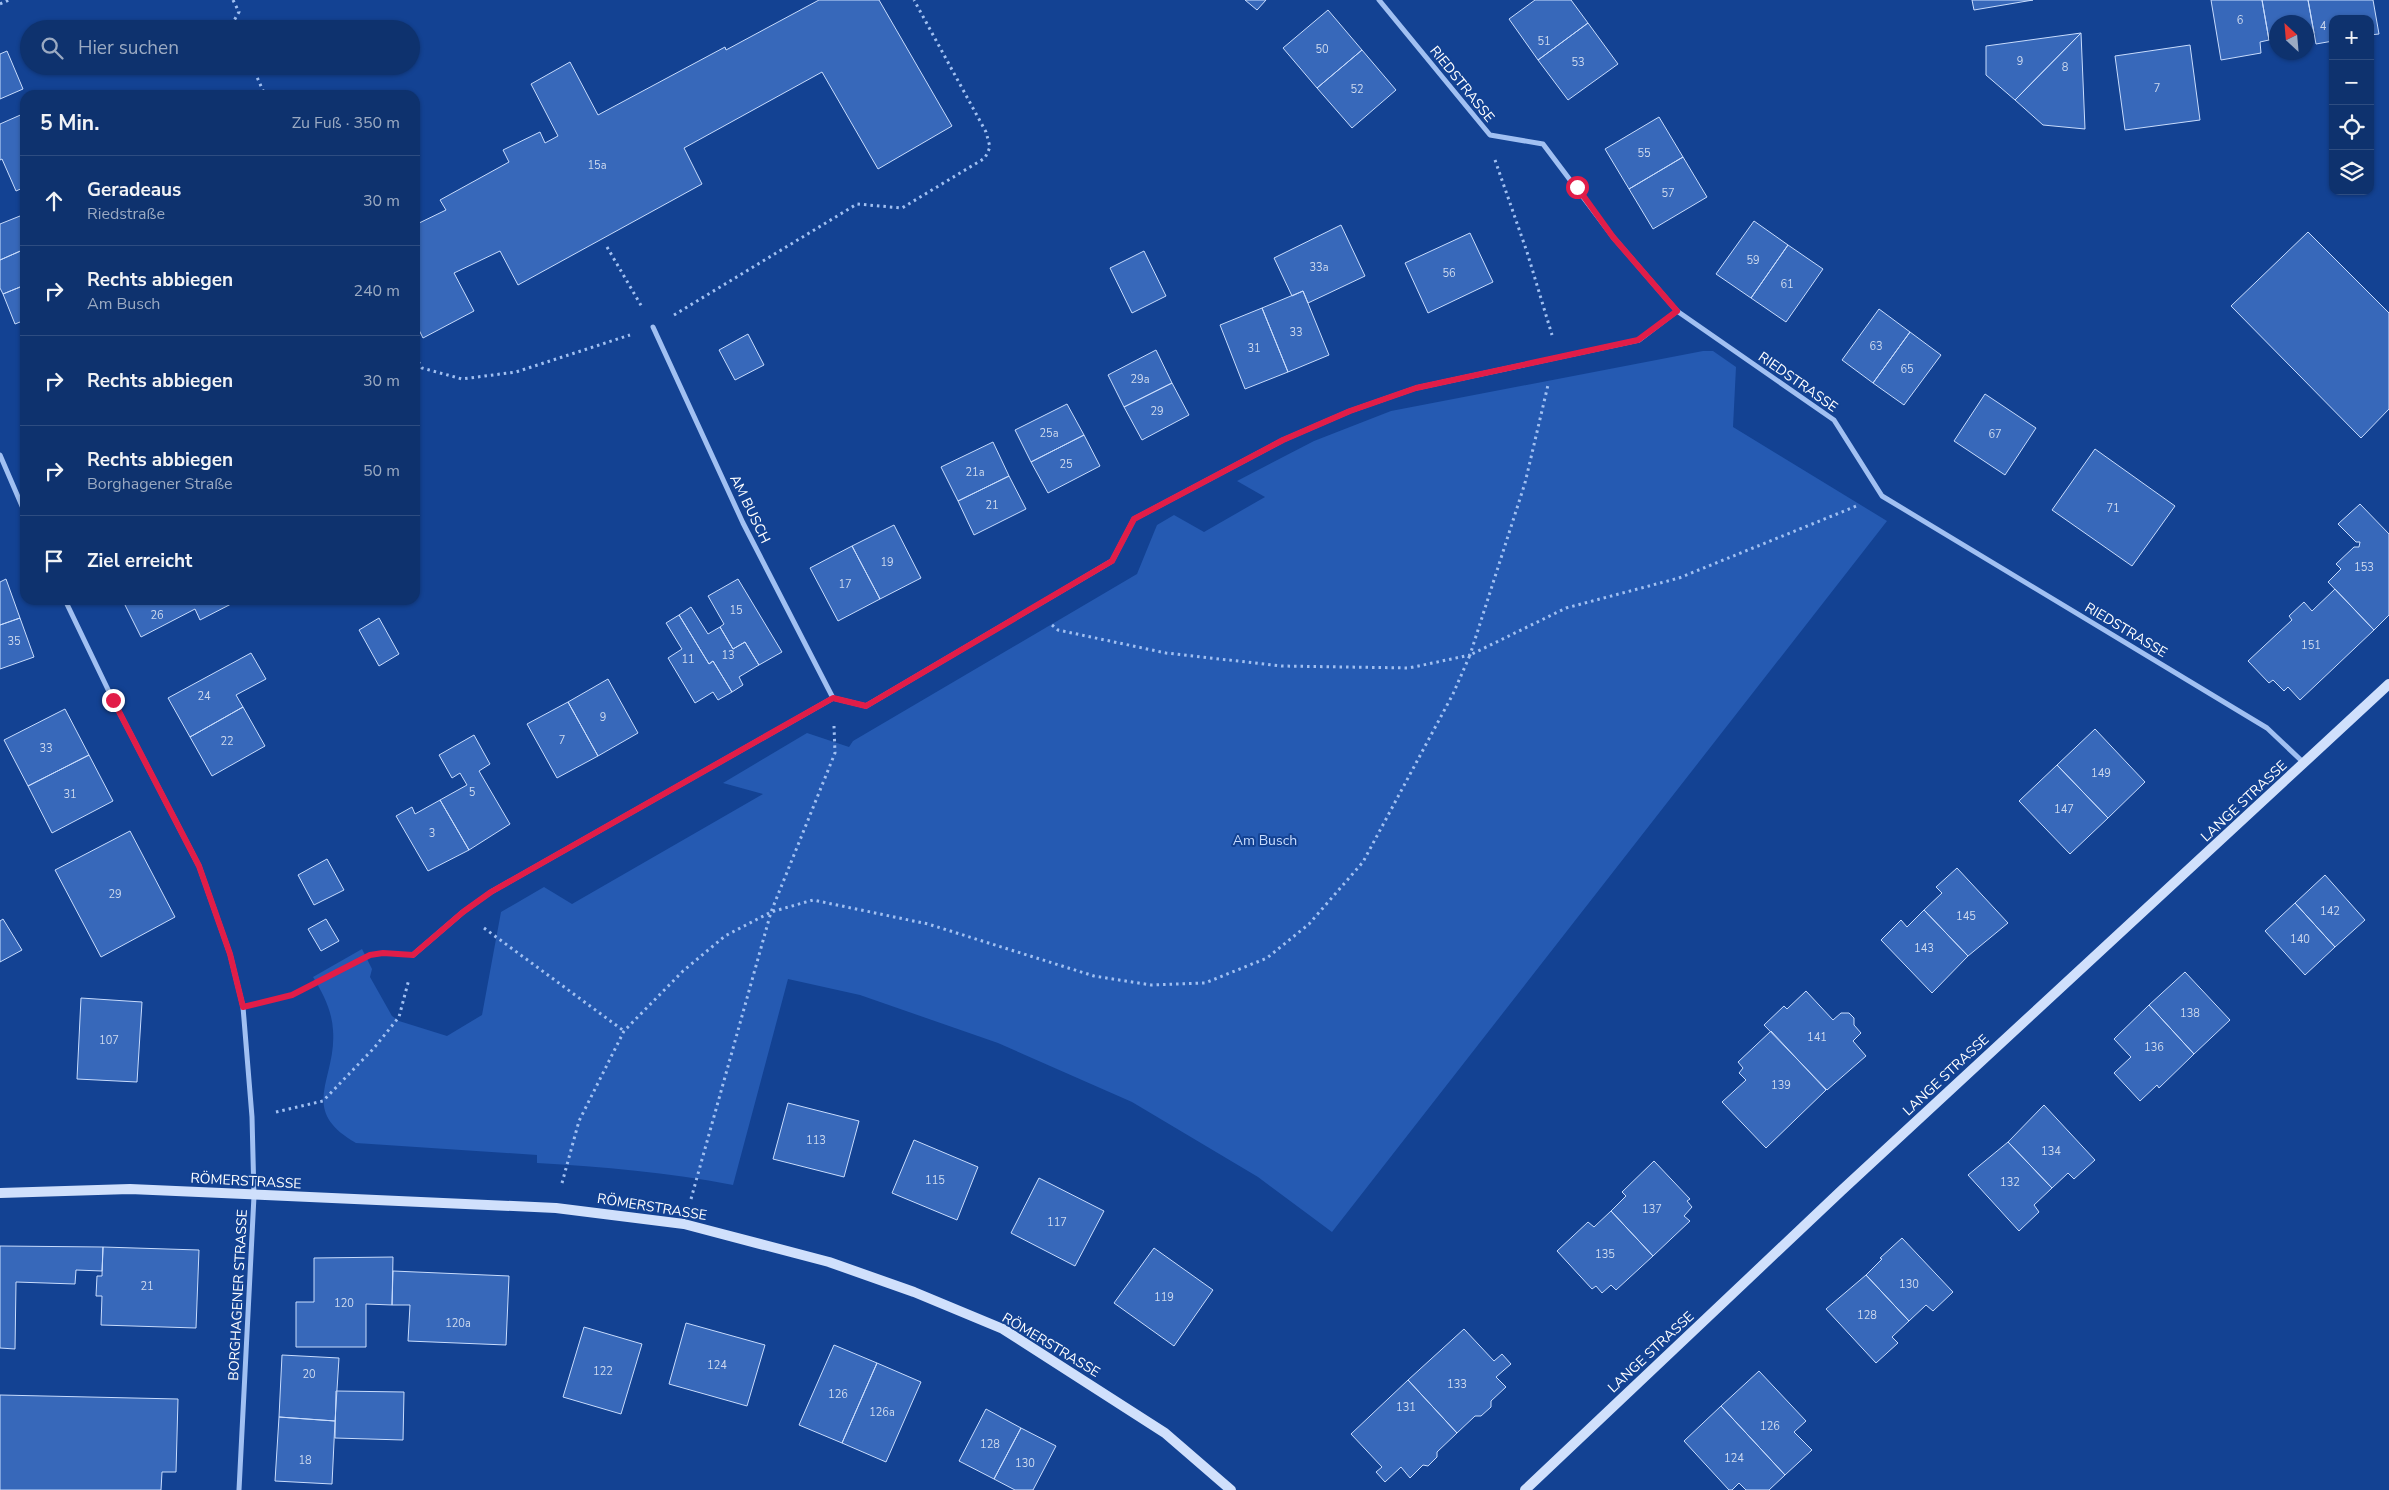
<!DOCTYPE html>
<html lang="de">
<head>
<meta charset="utf-8">
<style>
  body { margin:0; font-family:"Nunito Sans",sans-serif; background:#1c3e76; color:#f1f3f6 }
  .controls { position:absolute; right:15px; top:15px; display:grid; overflow:hidden; border-radius:10px; box-shadow:0 1px 4px #0004 }
  .controls button { width:45px; height:45px; display:grid; place-items:center; padding:0; border:0; border-bottom:1px solid #2e4d81; background:#0e326e; color:#f1f3f6; font:25px sans-serif }
  .compass { position:absolute; left:2269px; top:15px; width:45px; height:45px; border-radius:50%; background:#0e326e; box-shadow:0 1px 4px #0004; rotate:334deg }
  .stop { position:absolute; width:15px; height:15px; margin:-11px; border:4px solid #e11d48; border-radius:50%; background:#fff }
  .stop.end { background:#e11d48; border-color:#fff; box-shadow:0 1px 5px #0008 }
  .list { margin:0; padding:0; list-style:none }
  h2 { display:flex; justify-content:space-between; align-items:center; height:65px; margin:0; padding:0 20px; font-size:21px }
  h2 small { font-size:16px; font-weight:400; color:#9baac2 }
  .list li { display:grid; grid-template-columns:32px 1fr auto; gap:15px; align-items:center; box-sizing:border-box; height:90px; padding:0 20px; border-top:1px solid #2e4d81 }
  .list b { display:block; font-size:19px; white-space:nowrap }
  .list p { margin:0; font-size:16px; white-space:nowrap; color:#9baac2 }
  .list em { font-size:16px; font-style:normal; color:#9baac2 }
  .icon { flex:none; width:28px; height:28px; fill:none; stroke:currentColor; stroke-width:2; stroke-linecap:round; stroke-linejoin:round }
  .map { position:relative; flex:none; width:2389px; height:1490px; overflow:hidden }
  .search { position:absolute; background:#0e326e; box-shadow:0 1px 4px #0004; left:20px; top:20px; width:400px; height:55px; display:flex; align-items:center; gap:12px; box-sizing:border-box; padding:0 18px; border-radius:28px; color:#9baac2; font-size:19px }
  .panel { position:absolute; background:#0e326e; box-shadow:0 1px 4px #0004; left:20px; top:90px; width:400px; height:515px; border-radius:15px }
  .map>svg:first-child { display:block }
  .green { fill:#255ab2 }
  .building { fill:#3768ba; stroke:#c8dcfd }
  .lines { fill:none; stroke-linecap:round; stroke-linejoin:round }
  .path { stroke:#a1c0f2; stroke-width:3; stroke-dasharray:2.5 4; stroke-linecap:butt }
  .minor { stroke:#a1c0f2; stroke-width:5 }
  .secondary { stroke:#d0e0fc; stroke-width:10 }
  .route { stroke:#e11d48; stroke-width:6 }
  .labels { text-anchor:middle; dominant-baseline:central; stroke-width:4; stroke-linejoin:round; paint-order:stroke }
  .number-label { font-size:11px; fill:#cdd9ee }
  .street-label { font-size:14px; fill:#fff; stroke:#134293 }
  .park-label { font-size:14px; fill:#c8dcfd; stroke:#134293 }
</style>
</head>
<body>
<div class="map">
<svg width="2389" height="1490" viewBox="0 0 2389 1490">
  <rect width="100%" height="100%" fill="#134293"/>
  <path class="green" d="M 1703,351 L 1713,351 L 1736,367 L 1733,427 L 1887,521 L 1332,1232 L 1258,1177 L 1132,1102 L 998,1043 L 860,995 L 788,979 L 733,1185 C 668,1172 603,1167 537,1163 L 537,1155 L 356,1143 C 297,1109 337,1080 333,1030 C 332,1011 323,993 313,977 L 362,949 L 372,969 L 370,977 L 392,1016 L 399,1021 L 447,1036 L 482,1015 L 501,912 L 544,887 L 572,904 L 763,794 L 723,783 L 807,733 L 849,747 L 853,741 L 1137,574 L 1157,525 L 1174,515 L 1204,532 L 1265,497 L 1237,481 L 1314,441 L 1391,411 Z"/>
  <path class="building" d="M 819,0 L 879,0 L 952,126 L 878,169 L 822,72 L 684,148 L 702,184 L 518,285 L 500,251 L 454,273 L 474,311 L 423,338 L 415,322 L 415,225 L 446,210 L 440,200 L 509,162 L 503,150 L 540,132 L 545,143 L 558,136 L 531,84 L 570,62 L 598,115 L 725,47 L 726,50 Z
    M 1245,0 L 1266,0 L 1257,10 Z
    M 1535,0 L 1571,0 L 1588,23 L 1538,60 L 1509,19 Z
    M 1972,0 L 2033,0 L 1974,10 Z
    M 2211,0 L 2262,0 L 2269,40 L 2260,42 L 2261,53 L 2221,60 Z
    M 2262,0 L 2308,0 L 2314,33 L 2306,34 L 2306,22 L 2276,22 L 2276,39 L 2269,40 Z
    M 2308,0 L 2373,0 L 2379,34 L 2370,35 L 2370,19 L 2333,19 L 2333,41 L 2316,44 Z
    M 1328,10 L 1362,50 L 1317,88 L 1283,48 Z
    M 1588,23 L 1618,64 L 1568,100 L 1538,60 Z
    M 2081,33 L 2015,100 L 1986,75 L 1986,46 Z
    M 2081,33 L 2085,129 L 2043,125 L 2015,100 Z
    M 2190,45 L 2200,120 L 2125,130 L 2115,56 Z
    M 1362,50 L 1396,90 L 1352,128 L 1317,88 Z
    M 7,51 L 23,89 L 0,99 L 0,54 Z
    M 25,113 L 25,187 L 16,191 L 2,159 L 0,160 L 0,124 Z
    M 1659,117 L 1683,157 L 1629,189 L 1605,149 Z
    M 1683,157 L 1707,197 L 1653,229 L 1629,189 Z
    M 25,214 L 25,249 L 0,260 L 0,224 Z
    M 1754,221 L 1788,245 L 1751,298 L 1716,274 Z
    M 1341,225 L 1365,276 L 1308,303 L 1303,291 L 1292,296 L 1274,258 Z
    M 2308,232 L 2389,313 L 2389,409 L 2361,438 L 2231,306 Z
    M 1470,233 L 1493,282 L 1428,313 L 1405,263 Z
    M 1788,245 L 1823,269 L 1786,322 L 1751,298 Z
    M 25,249 L 25,285 L 3,294 L 0,288 L 0,260 Z
    M 1144,251 L 1166,296 L 1132,313 L 1110,268 Z
    M 25,285 L 25,320 L 15,324 L 3,294 Z
    M 1303,291 L 1329,355 L 1288,372 L 1262,308 Z
    M 1262,308 L 1288,372 L 1245,389 L 1220,325 Z
    M 1879,309 L 1910,332 L 1873,383 L 1842,360 Z
    M 1910,332 L 1941,355 L 1904,405 L 1873,383 Z
    M 748,334 L 764,365 L 735,380 L 719,350 Z
    M 1156,350 L 1172,383 L 1124,407 L 1108,375 Z
    M 1172,383 L 1189,415 L 1142,440 L 1124,407 Z
    M 1985,394 L 2036,428 L 2005,475 L 1954,441 Z
    M 1067,404 L 1084,435 L 1031,462 L 1015,430 Z
    M 1084,435 L 1100,466 L 1048,493 L 1031,462 Z
    M 993,442 L 1009,476 L 958,501 L 941,467 Z
    M 2095,449 L 2175,506 L 2132,566 L 2052,510 Z
    M 1009,476 L 1026,509 L 974,535 L 958,501 Z
    M 2360,504 L 2389,534 L 2389,615 L 2374,630 L 2328,582 L 2341,569 L 2336,564 L 2354,547 L 2359,547 L 2360,542 L 2356,542 L 2338,524 Z
    M 894,525 L 921,578 L 880,599 L 852,546 Z
    M 852,546 L 880,599 L 838,621 L 810,568 Z
    M 6,579 L 20,618 L 0,625 L 0,582 Z
    M 738,579 L 782,652 L 759,665 L 745,642 L 733,649 L 720,627 L 724,624 L 708,596 Z
    M 2335,589 L 2374,630 L 2300,700 L 2288,687 L 2284,691 L 2273,680 L 2269,683 L 2248,661 L 2292,620 L 2289,616 L 2304,602 L 2312,611 Z
    M 129,600 L 231,600 L 233,603 L 200,620 L 195,609 L 141,637 L 124,603 Z
    M 691,607 L 708,634 L 720,627 L 733,649 L 745,642 L 759,665 L 739,677 L 743,685 L 732,692 L 713,661 L 709,664 L 679,615 Z
    M 679,615 L 709,664 L 713,661 L 732,692 L 718,700 L 713,692 L 695,703 L 668,658 L 682,649 L 666,623 Z
    M 20,618 L 34,657 L 0,669 L 0,625 Z
    M 379,618 L 399,654 L 379,666 L 359,630 Z
    M 251,653 L 266,679 L 236,695 L 243,707 L 190,737 L 168,698 Z
    M 608,679 L 638,733 L 598,756 L 568,702 Z
    M 568,702 L 598,756 L 557,778 L 527,724 Z
    M 243,707 L 265,746 L 212,776 L 190,737 Z
    M 65,709 L 89,755 L 28,786 L 4,740 Z
    M 2095,729 L 2145,782 L 2108,818 L 2057,765 Z
    M 474,735 L 490,764 L 479,771 L 510,824 L 469,850 L 440,800 L 467,785 L 460,773 L 452,778 L 439,755 Z
    M 89,755 L 113,801 L 52,833 L 28,786 Z
    M 2057,765 L 2108,818 L 2070,854 L 2019,801 Z
    M 440,800 L 469,850 L 428,871 L 396,816 L 412,807 L 415,814 Z
    M 130,831 L 175,917 L 101,957 L 55,870 Z
    M 327,859 L 344,890 L 314,905 L 298,875 Z
    M 1957,868 L 2008,923 L 1968,956 L 1924,910 L 1942,893 L 1936,887 Z
    M 2325,875 L 2365,920 L 2335,947 L 2295,903 Z
    M 2295,903 L 2335,947 L 2305,975 L 2265,931 Z
    M 1924,910 L 1968,956 L 1932,993 L 1881,940 L 1901,920 L 1907,927 Z
    M 3,919 L 22,950 L 0,962 L 0,921 Z
    M 326,919 L 339,941 L 321,951 L 308,929 Z
    M 2185,972 L 2230,1020 L 2194,1054 L 2149,1005 Z
    M 1806,991 L 1833,1020 L 1841,1013 L 1849,1013 L 1854,1018 L 1854,1025 L 1861,1033 L 1853,1041 L 1866,1056 L 1827,1090 L 1764,1025 L 1784,1006 L 1787,1009 Z
    M 81,998 L 142,1002 L 137,1082 L 77,1079 Z
    M 2149,1005 L 2194,1054 L 2159,1088 L 2157,1085 L 2140,1101 L 2114,1073 L 2131,1057 L 2114,1039 Z
    M 1771,1031 L 1826,1090 L 1766,1148 L 1722,1102 L 1746,1080 L 1739,1073 L 1743,1068 L 1738,1062 Z
    M 788,1103 L 859,1121 L 844,1177 L 773,1159 Z
    M 2044,1105 L 2095,1160 L 2074,1179 L 2068,1173 L 2052,1188 L 2008,1142 Z
    M 914,1140 L 978,1167 L 957,1220 L 892,1193 Z
    M 2008,1142 L 2052,1188 L 2034,1205 L 2039,1212 L 2019,1231 L 1968,1175 Z
    M 1654,1161 L 1690,1199 L 1687,1201 L 1692,1207 L 1684,1216 L 1690,1221 L 1653,1256 L 1611,1211 L 1626,1196 L 1622,1192 Z
    M 1039,1178 L 1104,1211 L 1075,1266 L 1011,1233 Z
    M 1611,1211 L 1653,1256 L 1616,1290 L 1611,1285 L 1602,1293 L 1596,1286 L 1592,1289 L 1557,1251 L 1588,1222 L 1594,1227 Z
    M 1902,1238 L 1953,1292 L 1933,1311 L 1926,1305 L 1909,1321 L 1866,1275 L 1882,1259 L 1880,1258 Z
    M 0,1246 L 103,1247 L 102,1271 L 76,1270 L 75,1284 L 16,1282 L 15,1349 L 0,1348 Z
    M 103,1247 L 199,1250 L 196,1328 L 101,1325 L 102,1296 L 96,1296 L 97,1276 L 102,1276 Z
    M 1154,1248 L 1213,1290 L 1174,1346 L 1114,1303 Z
    M 393,1257 L 392,1305 L 366,1304 L 366,1347 L 296,1347 L 296,1302 L 314,1302 L 314,1258 Z
    M 393,1271 L 509,1276 L 506,1345 L 408,1341 L 410,1305 L 392,1305 Z
    M 1866,1275 L 1909,1321 L 1892,1337 L 1898,1343 L 1876,1363 L 1826,1309 Z
    M 686,1323 L 765,1345 L 747,1406 L 669,1384 Z
    M 584,1327 L 642,1344 L 621,1414 L 563,1397 Z
    M 1464,1329 L 1494,1361 L 1502,1354 L 1511,1364 L 1496,1377 L 1506,1387 L 1491,1401 L 1491,1407 L 1481,1416 L 1475,1416 L 1457,1433 L 1408,1380 Z
    M 834,1345 L 877,1363 L 842,1443 L 799,1425 Z
    M 282,1355 L 339,1358 L 335,1421 L 279,1417 Z
    M 877,1363 L 921,1382 L 886,1462 L 842,1443 Z
    M 1759,1371 L 1806,1421 L 1794,1432 L 1812,1450 L 1785,1475 L 1721,1406 Z
    M 1408,1380 L 1457,1433 L 1437,1452 L 1437,1457 L 1428,1466 L 1423,1465 L 1410,1478 L 1401,1467 L 1385,1482 L 1376,1472 L 1382,1467 L 1351,1434 Z
    M 336,1391 L 404,1392 L 403,1440 L 335,1438 Z
    M 0,1395 L 178,1399 L 176,1472 L 162,1472 L 161,1490 L 0,1490 Z
    M 1721,1406 L 1785,1475 L 1769,1490 L 1746,1490 L 1739,1483 L 1732,1490 L 1729,1490 L 1684,1441 Z
    M 986,1409 L 1021,1428 L 994,1479 L 959,1461 Z
    M 279,1417 L 335,1421 L 332,1484 L 275,1481 Z
    M 1021,1428 L 1056,1446 L 1033,1490 L 1015,1490 L 994,1479 Z"/>
  <g class="lines">
    <path class="path" d="M 233,0 L 239,12 L 232,24 L 234,29
      M 0,4 L 9,0
      M 252,66 L 265,95
      M 1495,160 L 1527,252 L 1552,335
      M 607,247 L 642,307
      M 674,315 L 857,204 L 902,208 L 985,158 L 990,147 L 986,132 L 914,0
      M 415,356 L 422,368 L 462,379 L 516,372 L 630,335
      M 1052,625 L 1058,630 L 1166,653 L 1282,666 L 1409,668 L 1470,655 L 1525,483 L 1548,385
      M 484,928 L 624,1031
      M 266,1002 L 292,995 L 370,955 L 389,953
      M 276,1112 L 323,1101 L 374,1048 L 399,1017 L 409,979
      M 562,1183 L 579,1121 L 624,1031 L 683,971 L 725,936 L 771,912 L 813,900 L 928,924 L 1094,976 L 1151,985 L 1205,983 L 1267,958 L 1309,924 L 1363,862 L 1453,694 L 1470,655 L 1566,608 L 1679,578 L 1859,505
      M 691,1199 L 771,912 L 835,753 L 834,726"/>
    <path class="minor" d="M 1379,0 L 1490,135 L 1543,144 L 1613,237 L 1677,311 L 1834,420 L 1882,496 L 2267,728 L 2304,763
      M 653,327 L 743,523 L 833,698
      M 0,455 L 25,513
      M 65,600 L 113,700 L 199,866 L 230,954 L 243,1007 L 252,1117 L 254,1196 L 239,1490
      M 413,955 L 463,912 L 491,892 L 833,698 L 866,706 L 1112,561 L 1134,519 L 1283,440 L 1350,411 L 1416,388 L 1639,340 L 1677,311"/>
    <path class="secondary" d="M 0,1193 L 130,1189 L 556,1208 L 684,1224 L 829,1262 L 914,1292 L 1003,1329 L 1165,1433 L 1231,1490
      M 1525,1490 L 1841,1191 L 2389,684"/>
  </g>
  <g class="lines">
    <path class="route" d="M 113,700 L 199,866 L 230,954 L 243,1007 L 292,995 L 370,955 L 383,953 L 413,955 L 463,912 L 491,892 L 833,698 L 866,706 L 1112,561 L 1134,519 L 1283,440 L 1350,411 L 1416,388 L 1638,340 L 1677,311 L 1613,237 L 1577,187"/>
  </g>
  <g class="labels">
    <g class="number-label">
      <text x="2240" y="20">6</text>
      <text x="2323" y="26">4</text>
      <text x="1544" y="41">51</text>
      <text x="1322" y="49">50</text>
      <text x="2020" y="61">9</text>
      <text x="1578" y="62">53</text>
      <text x="2065" y="67">8</text>
      <text x="2157" y="88">7</text>
      <text x="1357" y="89">52</text>
      <text x="1644" y="153">55</text>
      <text x="597" y="165">15a</text>
      <text x="1668" y="193">57</text>
      <text x="1753" y="260">59</text>
      <text x="1319" y="267">33a</text>
      <text x="1449" y="273">56</text>
      <text x="1787" y="284">61</text>
      <text x="1296" y="332">33</text>
      <text x="1876" y="346">63</text>
      <text x="1254" y="348">31</text>
      <text x="1907" y="369">65</text>
      <text x="1140" y="379">29a</text>
      <text x="1157" y="411">29</text>
      <text x="1049" y="433">25a</text>
      <text x="1995" y="434">67</text>
      <text x="1066" y="464">25</text>
      <text x="975" y="472">21a</text>
      <text x="992" y="505">21</text>
      <text x="2113" y="508">71</text>
      <text x="887" y="562">19</text>
      <text x="2364" y="567">153</text>
      <text x="845" y="584">17</text>
      <text x="736" y="610">15</text>
      <text x="157" y="615">26</text>
      <text x="14" y="641">35</text>
      <text x="2311" y="645">151</text>
      <text x="728" y="655">13</text>
      <text x="688" y="659">11</text>
      <text x="204" y="696">24</text>
      <text x="603" y="717">9</text>
      <text x="562" y="740">7</text>
      <text x="227" y="741">22</text>
      <text x="46" y="748">33</text>
      <text x="2101" y="773">149</text>
      <text x="472" y="792">5</text>
      <text x="70" y="794">31</text>
      <text x="2064" y="809">147</text>
      <text x="432" y="833">3</text>
      <text x="115" y="894">29</text>
      <text x="2330" y="911">142</text>
      <text x="1966" y="916">145</text>
      <text x="2300" y="939">140</text>
      <text x="1924" y="948">143</text>
      <text x="2190" y="1013">138</text>
      <text x="1817" y="1037">141</text>
      <text x="109" y="1040">107</text>
      <text x="2154" y="1047">136</text>
      <text x="1781" y="1085">139</text>
      <text x="816" y="1140">113</text>
      <text x="2051" y="1151">134</text>
      <text x="935" y="1180">115</text>
      <text x="2010" y="1182">132</text>
      <text x="1652" y="1209">137</text>
      <text x="1057" y="1222">117</text>
      <text x="1605" y="1254">135</text>
      <text x="1909" y="1284">130</text>
      <text x="147" y="1286">21</text>
      <text x="1164" y="1297">119</text>
      <text x="344" y="1303">120</text>
      <text x="1867" y="1315">128</text>
      <text x="458" y="1323">120a</text>
      <text x="717" y="1365">124</text>
      <text x="603" y="1371">122</text>
      <text x="309" y="1374">20</text>
      <text x="1457" y="1384">133</text>
      <text x="838" y="1394">126</text>
      <text x="1406" y="1407">131</text>
      <text x="882" y="1412">126a</text>
      <text x="1770" y="1426">126</text>
      <text x="990" y="1444">128</text>
      <text x="1734" y="1458">124</text>
      <text x="305" y="1460">18</text>
      <text x="1025" y="1463">130</text>
    </g>
    <g class="street-label">
      <text transform="translate(1462 84) rotate(51)">RIEDSTRASSE</text>
      <text transform="translate(1798 382) rotate(35)">RIEDSTRASSE</text>
      <text transform="translate(750 509) rotate(64)">AM BUSCH</text>
      <text transform="translate(2126 630) rotate(31)">RIEDSTRASSE</text>
      <text transform="translate(2244 801) rotate(-43)">LANGE STRASSE</text>
      <text transform="translate(1946 1075) rotate(-43)">LANGE STRASSE</text>
      <text transform="translate(246 1181) rotate(3)">RÖMERSTRASSE</text>
      <text transform="translate(652 1207) rotate(9)">RÖMERSTRASSE</text>
      <text transform="translate(238 1295) rotate(-87)">BORGHAGENER STRASSE</text>
      <text transform="translate(1051 1345) rotate(31)">RÖMERSTRASSE</text>
      <text transform="translate(1651 1352) rotate(-43)">LANGE STRASSE</text>
    </g>
    <g class="park-label">
      <text x="1265" y="840">Am Busch</text>
    </g>
  </g>
</svg>
<div class="controls">
<button>+</button>
<button>−</button>
<button><svg class="icon" aria-label="locate" viewBox="0 0 24 24"><circle cx="12" cy="12" r="6"/><path d="M12 2v4M12 18v4M2 12h4M18 12h4"/></svg></button>
<button><svg class="icon" aria-label="layers" viewBox="0 0 24 24"><path d="M12 4l9 5-9 5-9-5zM3 14l9 5 9-5"/></svg></button>
</div>
<svg class="compass" viewBox="-18 -18 36 36"><path d="M0-13l5 13h-10z" fill="#e53935"/><path d="M0 13l5-13h-10z" fill="#9baac2"/></svg>
<div class="stop" style="left:1577px;top:187px"></div>
<div class="stop end" style="left:113px;top:700px"></div>
<div class="search"><svg class="icon" aria-label="search" viewBox="0 0 24 24"><circle cx="10" cy="10" r="6"/><path d="M15 15l6 6"/></svg>Hier suchen</div>
<section class="panel">
<h2>5 Min.<small>Zu Fuß · 350 m</small></h2>
<ul class="list">
<li><svg class="icon" aria-label="ahead" viewBox="0 0 24 24"><path d="M12 20V5M6 11l6-6 6 6"/></svg><div><b>Geradeaus</b><p>Riedstraße</p></div><em>30 m</em></li>
<li><svg class="icon" aria-label="right" viewBox="0 0 24 24"><path d="M7 20v-9h11M14 6l5 5-5 5"/></svg><div><b>Rechts abbiegen</b><p>Am Busch</p></div><em>240 m</em></li>
<li><svg class="icon" aria-label="right" viewBox="0 0 24 24"><path d="M7 20v-9h11M14 6l5 5-5 5"/></svg><div><b>Rechts abbiegen</b></div><em>30 m</em></li>
<li><svg class="icon" aria-label="right" viewBox="0 0 24 24"><path d="M7 20v-9h11M14 6l5 5-5 5"/></svg><div><b>Rechts abbiegen</b><p>Borghagener Straße</p></div><em>50 m</em></li>
<li><svg class="icon" aria-label="arrive" viewBox="0 0 24 24"><path d="M6 21V4h12l-3 4 3 4H6"/></svg><div><b>Ziel erreicht</b></div></li>
</ul>
</section>
</div>
</body>
</html>
